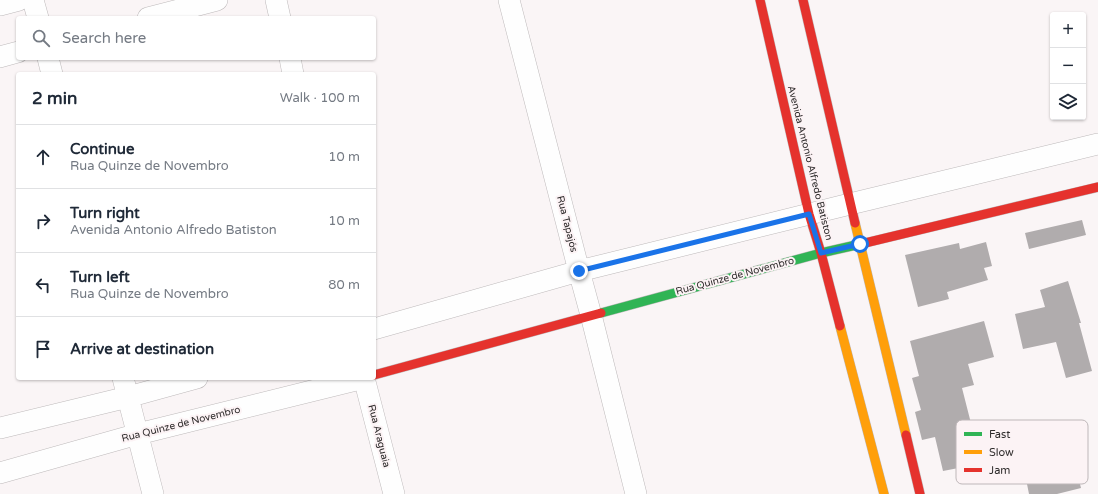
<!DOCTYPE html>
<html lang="en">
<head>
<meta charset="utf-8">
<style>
  body { margin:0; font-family:"Varela Round",sans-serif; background:#f2f2f3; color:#1f2937 }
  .controls { position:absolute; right:12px; top:12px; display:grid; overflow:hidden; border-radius:4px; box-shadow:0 1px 3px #0004 }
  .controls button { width:36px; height:36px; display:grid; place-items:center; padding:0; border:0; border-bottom:1px solid #e0e1e3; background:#fff; color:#1f2937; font:20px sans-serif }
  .stop { position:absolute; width:12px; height:12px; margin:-9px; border:3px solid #1a73e8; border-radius:50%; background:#fff }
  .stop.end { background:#1a73e8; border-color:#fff; box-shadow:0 1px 4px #0008 }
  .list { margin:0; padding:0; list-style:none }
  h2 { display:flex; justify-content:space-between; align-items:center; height:52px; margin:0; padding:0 16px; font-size:17px }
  h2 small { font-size:13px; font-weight:400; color:#747a83 }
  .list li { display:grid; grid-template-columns:26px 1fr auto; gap:12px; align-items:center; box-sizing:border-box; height:64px; padding:0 16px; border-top:1px solid #e0e1e3 }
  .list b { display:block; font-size:15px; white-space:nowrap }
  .list p { margin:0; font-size:13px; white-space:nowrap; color:#747a83 }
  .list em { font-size:13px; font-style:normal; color:#747a83 }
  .icon { flex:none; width:22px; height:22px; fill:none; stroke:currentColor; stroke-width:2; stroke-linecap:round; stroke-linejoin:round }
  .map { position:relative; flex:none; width:1098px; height:494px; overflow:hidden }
  .search { position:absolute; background:#fff; box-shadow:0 1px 3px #0004; left:16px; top:16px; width:360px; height:44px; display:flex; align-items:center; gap:10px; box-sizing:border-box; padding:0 14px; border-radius:4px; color:#747a83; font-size:15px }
  .panel { position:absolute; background:#fff; box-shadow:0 1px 3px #0004; left:16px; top:72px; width:360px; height:308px; border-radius:4px }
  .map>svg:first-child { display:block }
  .building { fill:#b0acad }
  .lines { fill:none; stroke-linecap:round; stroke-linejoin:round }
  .street-casing { stroke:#bebabb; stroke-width:22 }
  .fast-casing { stroke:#bebabb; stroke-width:10 }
  .slow-casing { stroke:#bebabb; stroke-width:10 }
  .jam-casing { stroke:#bebabb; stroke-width:10 }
  .street { stroke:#fefefe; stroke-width:21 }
  .fast { stroke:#30b455; stroke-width:9 }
  .slow { stroke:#ff9f0a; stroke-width:9 }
  .jam { stroke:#e5322d; stroke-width:9 }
  .route { stroke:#1a73e8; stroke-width:5 }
  .labels { text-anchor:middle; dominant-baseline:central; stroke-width:4; stroke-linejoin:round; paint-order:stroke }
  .street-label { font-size:10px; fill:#2f2c2c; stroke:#fcf3f5 }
  .key { fill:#fcf3f5; stroke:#beb7b9; stroke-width:1 }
  .key-label { font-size:11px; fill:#2f2c2c }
</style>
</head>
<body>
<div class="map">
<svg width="1098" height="494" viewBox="0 0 1098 494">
  <rect width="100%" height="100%" fill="#faf5f6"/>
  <path class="building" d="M 1082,220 L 1086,235 L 1029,249 L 1025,233 Z
    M 986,242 L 992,266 L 984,268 L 988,280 L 947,292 L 949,299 L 918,307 L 905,255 L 959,243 L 960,249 Z
    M 1068,281 L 1081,323 L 1079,323 L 1092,371 L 1066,378 L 1056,342 L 1023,349 L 1015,314 L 1045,307 L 1040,290 Z
    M 984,321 L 994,357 L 968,364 L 974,385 L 962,388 L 975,439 L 979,438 L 982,455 L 972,457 L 974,465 L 943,471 L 935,437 L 922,440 L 915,412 L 921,410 L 912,378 L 919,376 L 910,341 Z
    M 1064,421 L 1081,488 L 1057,494 L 1029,494 L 1026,479 L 1022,480 L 1013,439 L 1031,435 L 1030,431 L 1043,428 L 1042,426 Z"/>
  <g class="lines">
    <g class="street-casing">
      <path id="street" d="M 33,0 L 38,18
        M 276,0 L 280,18
        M 509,0 L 579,271 L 591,315 L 636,494
        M 0,5 L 19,0
        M 148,18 L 217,0
        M 0,57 L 18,52
        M 48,58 L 52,74
        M 290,58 L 293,74
        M 374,329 L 579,271 L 850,204 L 1098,144
        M 123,378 L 153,494
        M 364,378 L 394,494
        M 0,428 L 128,397 L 197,378
        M 0,473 L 138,434 L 364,378"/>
    </g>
    <g class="fast-casing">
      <path id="fast" d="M 601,313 L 821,253 L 865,243"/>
    </g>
    <g class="slow-casing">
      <path id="slow" d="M 855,223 L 906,435
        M 840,326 L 884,494"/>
    </g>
    <g class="jam-casing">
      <path id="jam" d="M 760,0 L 809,214 L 821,253 L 840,326
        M 803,0 L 855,223
        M 865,243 L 1098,187
        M 374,375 L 601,313
        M 906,435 L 920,494"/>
    </g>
    <use href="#street" class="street"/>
    <use href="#fast" class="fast"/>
    <use href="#slow" class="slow"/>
    <use href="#jam" class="jam"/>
  </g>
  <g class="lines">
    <path class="route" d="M 579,271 L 809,214 L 821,253 L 860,244"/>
  </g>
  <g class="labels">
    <g class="street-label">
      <text transform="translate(810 163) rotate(76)">Avenida Antonio Alfredo Batiston</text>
      <text transform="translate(567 224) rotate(76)">Rua Tapajós</text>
      <text transform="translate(735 276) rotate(-15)">Rua Quinze de Novembro</text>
      <text transform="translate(181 424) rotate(-14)">Rua Quinze de Novembro</text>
      <text transform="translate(379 436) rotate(76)">Rua Araguaia</text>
    </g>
  </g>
  <rect x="956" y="420" width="132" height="64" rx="6" class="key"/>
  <rect x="964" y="432" width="18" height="4" fill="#30b455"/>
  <rect x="964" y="450" width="18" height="4" fill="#ff9f0a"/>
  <rect x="964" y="468" width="18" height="4" fill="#e5322d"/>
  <g class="key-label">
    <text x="989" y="438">Fast</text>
    <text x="989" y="456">Slow</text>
    <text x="989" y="474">Jam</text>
  </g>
</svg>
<div class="controls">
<button>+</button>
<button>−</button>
<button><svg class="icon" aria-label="layers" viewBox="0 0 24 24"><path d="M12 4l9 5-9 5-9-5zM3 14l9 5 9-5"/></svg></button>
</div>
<div class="stop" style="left:860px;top:244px"></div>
<div class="stop end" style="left:579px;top:271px"></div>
<div class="search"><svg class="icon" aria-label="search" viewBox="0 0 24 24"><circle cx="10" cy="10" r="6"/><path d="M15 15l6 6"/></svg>Search here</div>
<section class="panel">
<h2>2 min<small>Walk · 100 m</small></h2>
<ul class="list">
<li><svg class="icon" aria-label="ahead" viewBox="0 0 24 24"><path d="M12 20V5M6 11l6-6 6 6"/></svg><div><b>Continue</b><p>Rua Quinze de Novembro</p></div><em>10 m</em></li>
<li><svg class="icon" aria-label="right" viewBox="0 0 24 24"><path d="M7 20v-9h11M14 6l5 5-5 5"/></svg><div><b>Turn right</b><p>Avenida Antonio Alfredo Batiston</p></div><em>10 m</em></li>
<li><svg class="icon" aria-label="left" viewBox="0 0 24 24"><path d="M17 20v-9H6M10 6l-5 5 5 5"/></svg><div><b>Turn left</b><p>Rua Quinze de Novembro</p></div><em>80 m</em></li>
<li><svg class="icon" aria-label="arrive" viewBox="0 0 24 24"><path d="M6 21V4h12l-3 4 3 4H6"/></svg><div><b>Arrive at destination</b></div></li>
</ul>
</section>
</div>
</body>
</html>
